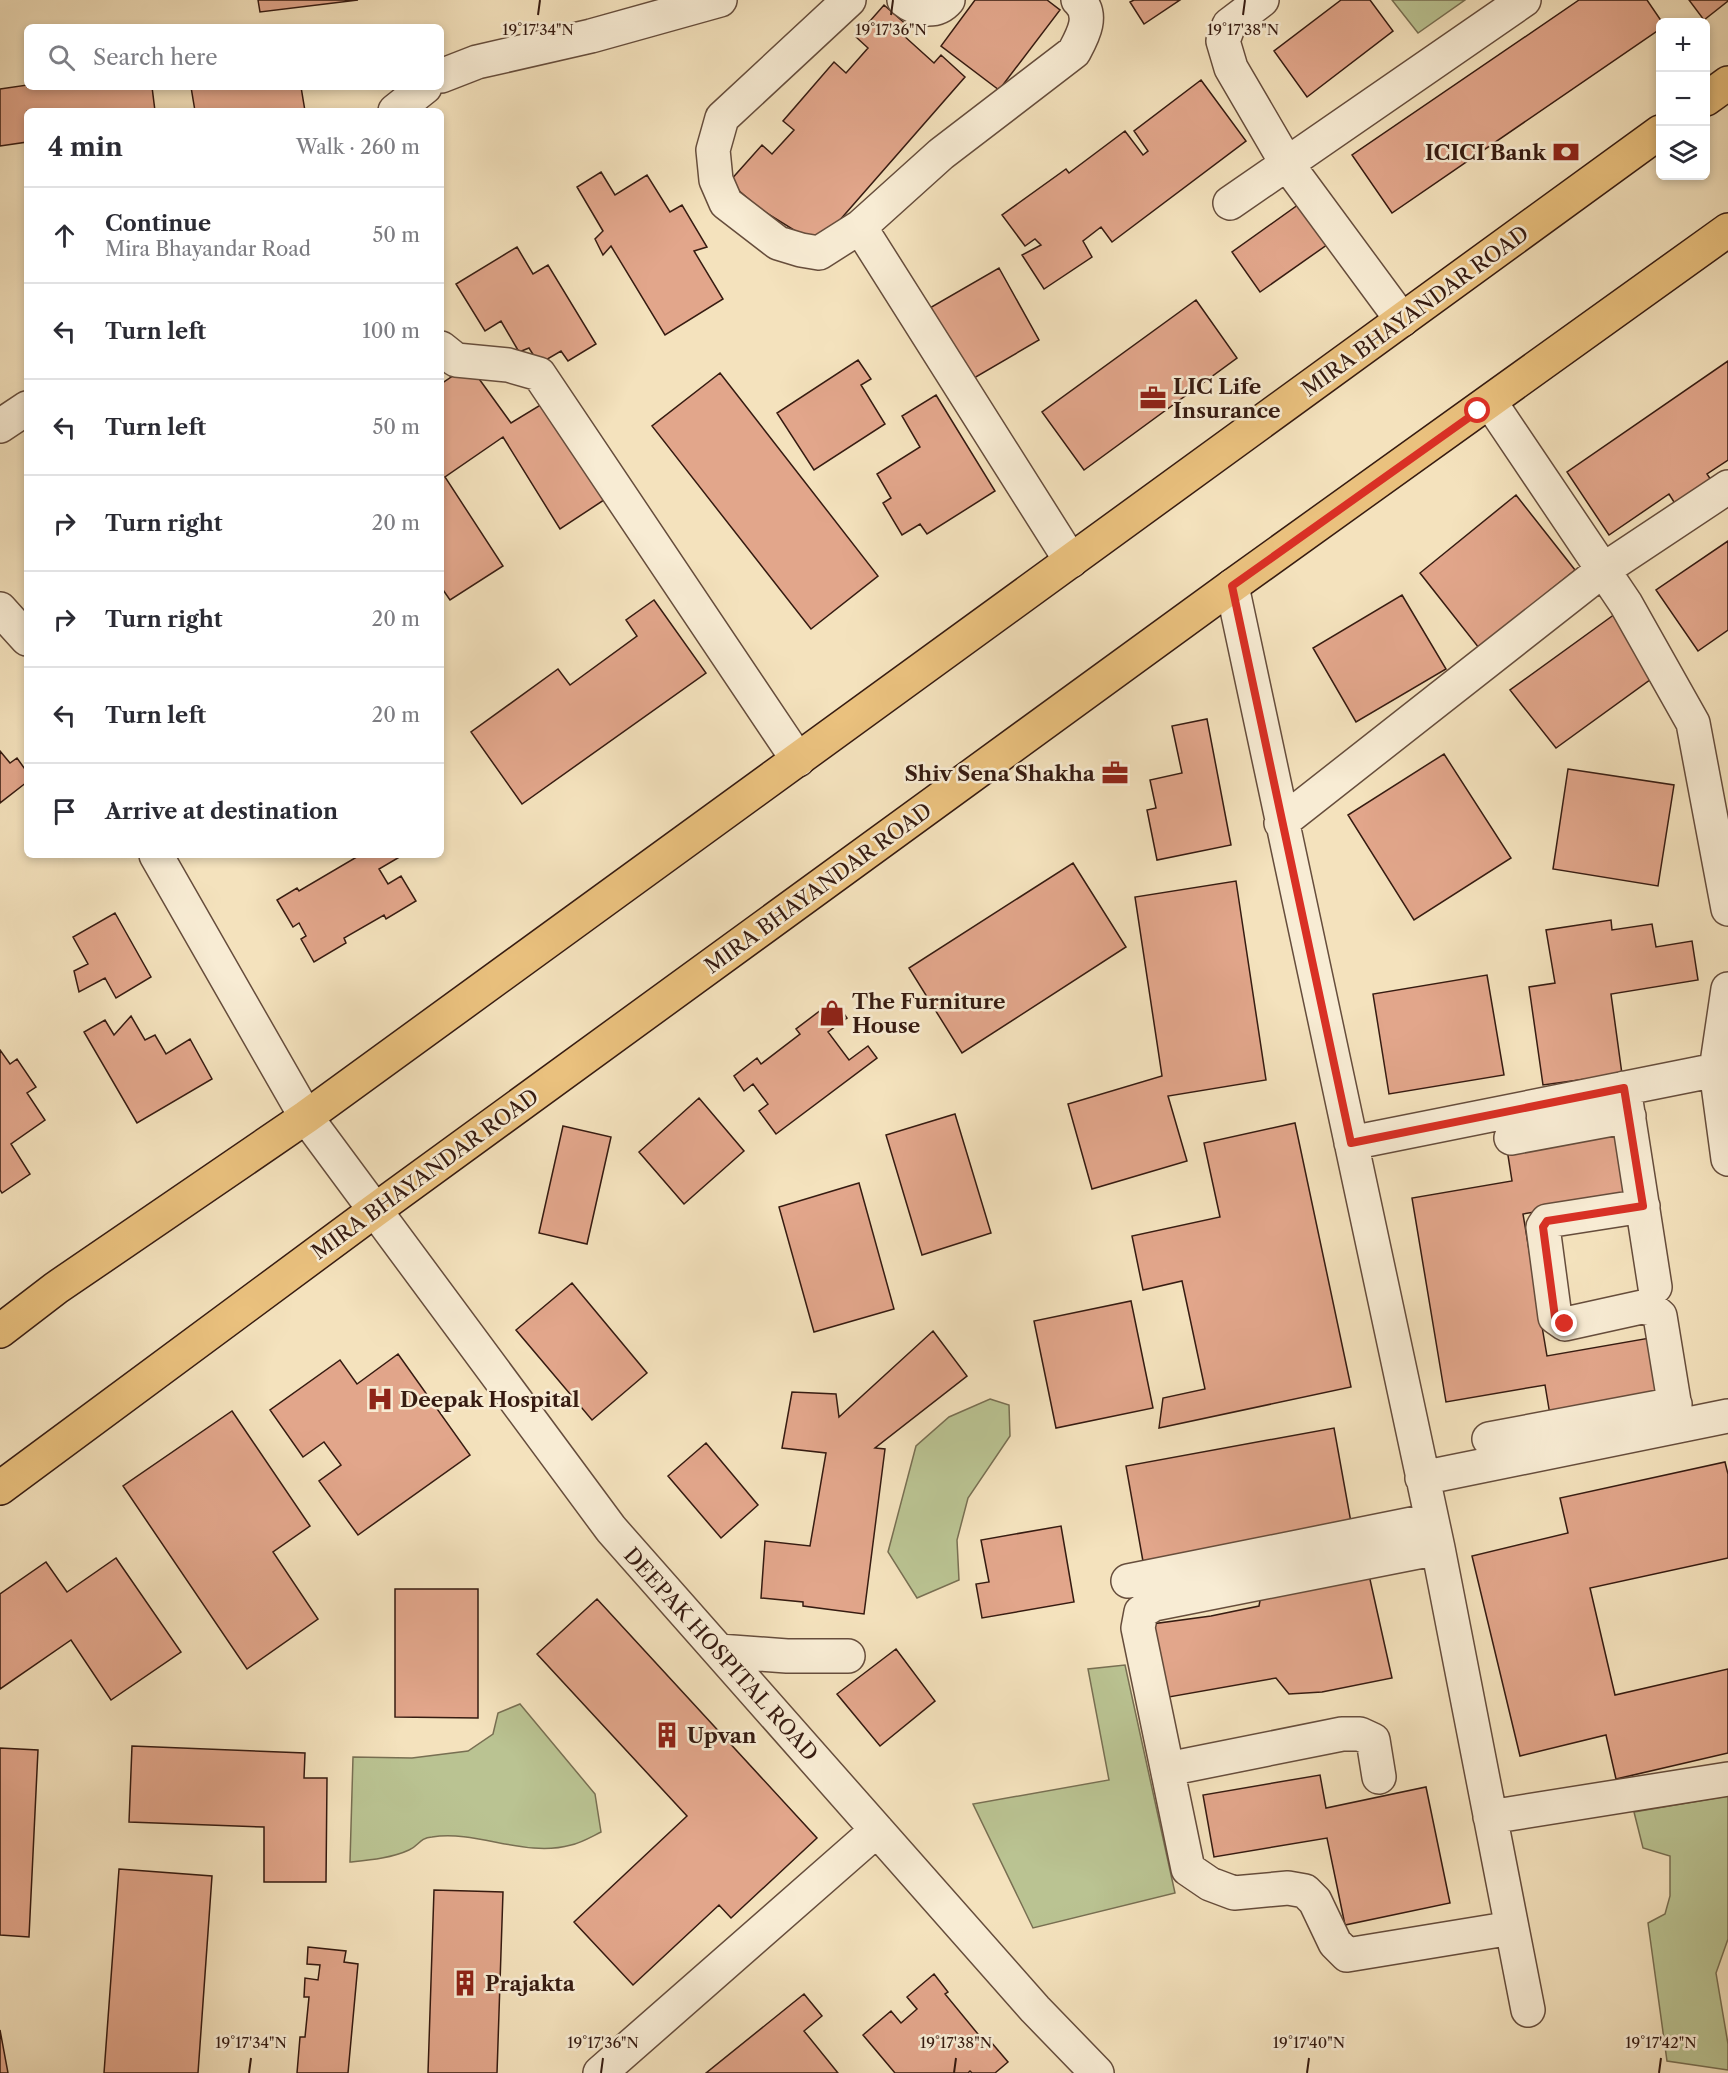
<!DOCTYPE html>
<html lang="en">
<head>
<meta charset="utf-8">
<style>
  body { margin:0; font-family:"Libre Caslon Text",serif; background:#f2f2f3; color:#2b2b33 }
  .controls { position:absolute; right:18px; top:18px; display:grid; overflow:hidden; border-radius:9px; box-shadow:0 3px 9px #0003 }
  .controls button { width:54px; height:54px; display:grid; place-items:center; padding:0; border:0; border-bottom:2px solid #e1e1e2; background:#fff; color:#2b2b33; font:30px sans-serif }
  .stop { position:absolute; width:18px; height:18px; margin:-14px; border:4px solid #d93025; border-radius:50%; background:#fff }
  .stop.end { background:#d93025; border-color:#fff; box-shadow:0 2px 6px #0008 }
  .list { margin:0; padding:0; list-style:none }
  h2 { display:flex; justify-content:space-between; align-items:center; height:78px; margin:0; padding:0 24px; font-size:26px }
  h2 small { font-size:20px; font-weight:400; color:#7c7c81 }
  .list li { display:grid; grid-template-columns:39px 1fr auto; gap:18px; align-items:center; box-sizing:border-box; height:96px; padding:0 24px; border-top:2px solid #e1e1e2 }
  .list b { display:block; font-size:22px; white-space:nowrap }
  .list p { margin:0; font-size:20px; white-space:nowrap; color:#7c7c81 }
  .list em { font-size:20px; font-style:normal; color:#7c7c81 }
  .icon { flex:none; width:33px; height:33px; fill:none; stroke:currentColor; stroke-width:2; stroke-linecap:round; stroke-linejoin:round }
  .map { position:relative; flex:none; width:1728px; height:2073px; overflow:hidden }
  .search { position:absolute; background:#fff; box-shadow:0 3px 9px #0003; left:24px; top:24px; width:420px; height:66px; display:flex; align-items:center; gap:15px; box-sizing:border-box; padding:0 21px; border-radius:9px; color:#7c7c81; font-size:22px }
  .panel { position:absolute; background:#fff; box-shadow:0 3px 9px #0003; left:24px; top:108px; width:420px; height:750px; border-radius:9px }
  .map>svg:first-child { display:block }
  .green { fill:#bac392; stroke:#786f52; stroke-width:1.5 }
  .building { fill:#e2a68b; stroke:#361b11; stroke-width:1.5 }
  .lines { fill:none; stroke-linecap:round; stroke-linejoin:round }
  .minor-casing { stroke:#664d3c; stroke-width:36 }
  .major-casing { stroke:#361b11; stroke-width:36 }
  .minor { stroke:#f8ecd4; stroke-width:33 }
  .major { stroke:#eac17e; stroke-width:33 }
  .route { stroke:#d93025; stroke-width:8 }
  .ticks { fill:none; stroke:#361b11; stroke-width:2 }
  .labels { text-anchor:middle; dominant-baseline:central; stroke-width:5; stroke-linejoin:round; paint-order:stroke }
  .poi-label { font-size:21px; font-weight:bold; fill:#361b11; stroke:#f8ecd4; text-anchor:start }
  .street-label { font-size:21px; fill:#361b11; stroke:#f8ecd4 }
  .ticks-label { font-size:15px; text-anchor:middle; fill:#361b11; stroke:#f8ecd4; stroke-width:5; stroke-linejoin:round; paint-order:stroke }
</style>
</head>
<body>
<div class="map">
<svg width="1728" height="2073" viewBox="0 0 1728 2073">
  <rect width="100%" height="100%" fill="#f4e2bd"/>
  <filter id="stains"><feTurbulence type="fractalNoise" baseFrequency=".00333" numOctaves="4"/><feColorMatrix values="0 0 0 0 .2 0 0 0 0 .09 0 0 0 0 .02 0 0 0 .5 -.17"/></filter>
  <radialGradient id="worn" r=".72"><stop offset=".6" stop-color="#630" stop-opacity="0"/><stop offset="1" stop-color="#630" stop-opacity=".3"/></radialGradient>
  <path class="green" d="M 1392,0 L 1465,0 L 1418,33 Z
    M 990,1399 L 1009,1405 L 1010,1436 L 968,1498 L 957,1540 L 959,1580 L 917,1598 L 888,1552 L 916,1446 L 949,1417 Z
    M 1125,1665 L 1175,1893 L 1033,1928 L 973,1804 L 1109,1780 L 1088,1669 Z
    M 520,1704 L 595,1794 L 601,1832 C 591,1837 581,1843 571,1845 C 525,1858 478,1830 432,1837 C 419,1838 419,1846 409,1850 C 392,1858 369,1860 350,1862 L 353,1757 L 412,1758 L 468,1751 L 493,1734 L 498,1713 Z
    M 1728,1796 L 1728,1939 L 1716,1973 L 1728,2044 L 1728,2070 L 1667,2061 L 1648,1923 L 1665,1914 L 1670,1896 L 1670,1856 L 1643,1848 L 1634,1812 Z"/>
  <path class="building" d="M 258,0 L 358,0 L 260,12 Z
    M 975,0 L 1047,0 L 1060,10 L 999,90 L 941,46 Z
    M 1134,0 L 1180,0 L 1144,24 L 1130,2 Z
    M 1341,0 L 1370,0 L 1393,31 L 1307,97 L 1274,51 Z
    M 1579,0 L 1647,0 L 1662,22 L 1660,22 L 1660,29 L 1392,213 L 1352,155 Z
    M 1689,0 L 1728,0 L 1728,1 L 1704,20 Z
    M 884,5 L 909,27 L 903,35 L 934,63 L 941,55 L 965,77 L 818,245 L 760,209 L 729,182 L 762,145 L 772,154 L 794,130 L 783,121 L 834,62 L 846,73 L 868,48 L 856,37 Z
    M 1201,80 L 1246,141 L 1112,242 L 1101,227 L 1083,241 L 1092,257 L 1044,289 L 1022,255 L 1041,245 L 1035,239 L 1025,246 L 1002,215 L 1066,169 L 1069,173 L 1125,131 L 1143,155 L 1148,151 L 1134,131 Z
    M 27,85 L 27,87 L 152,87 L 155,111 L 27,111 L 27,142 L 0,146 L 0,89 Z
    M 191,87 L 301,87 L 305,111 L 195,111 Z
    M 601,172 L 615,195 L 647,175 L 670,212 L 682,205 L 707,247 L 694,251 L 723,299 L 665,335 L 611,246 L 603,255 L 595,239 L 603,231 L 577,187 Z
    M 1302,202 L 1331,242 L 1260,292 L 1232,252 Z
    M 517,247 L 533,274 L 548,265 L 596,344 L 568,361 L 561,351 L 539,364 L 529,348 L 519,352 L 501,321 L 485,331 L 456,284 Z
    M 999,268 L 1039,340 L 969,381 L 928,309 Z
    M 1196,300 L 1237,358 L 1084,470 L 1042,412 Z
    M 858,360 L 871,379 L 861,385 L 885,424 L 814,470 L 777,413 Z
    M 1728,361 L 1728,460 L 1707,474 L 1717,489 L 1681,513 L 1669,494 L 1609,535 L 1567,472 Z
    M 469,365 L 511,423 L 547,401 L 607,498 L 560,529 L 503,437 L 445,477 L 503,566 L 450,600 L 441,587 L 441,384 Z
    M 720,373 L 878,576 L 811,629 L 652,426 Z
    M 936,395 L 995,491 L 927,534 L 920,524 L 902,535 L 883,503 L 891,498 L 877,474 L 920,447 L 902,416 Z
    M 1516,495 L 1575,570 L 1479,648 L 1420,573 Z
    M 1728,541 L 1728,630 L 1698,651 L 1656,590 Z
    M 1402,595 L 1446,669 L 1356,722 L 1313,648 Z
    M 654,600 L 706,673 L 522,804 L 471,732 L 558,669 L 570,685 L 637,636 L 626,620 Z
    M 1615,614 L 1658,674 L 1556,748 L 1510,690 Z
    M 1207,719 L 1231,845 L 1157,860 L 1147,810 L 1156,808 L 1150,780 L 1182,773 L 1172,726 Z
    M 0,751 L 10,763 L 17,758 L 27,772 L 27,782 L 0,803 Z
    M 1444,754 L 1511,858 L 1414,920 L 1348,815 Z
    M 1568,769 L 1674,785 L 1658,886 L 1553,869 Z
    M 360,855 L 403,855 L 379,869 L 388,884 L 401,876 L 416,901 L 386,919 L 384,915 L 344,938 L 346,943 L 314,962 L 301,939 L 306,936 L 299,923 L 293,927 L 277,900 L 297,888 L 299,891 Z
    M 1073,863 L 1126,947 L 962,1053 L 909,968 Z
    M 1236,881 L 1266,1080 L 1168,1096 L 1187,1161 L 1092,1189 L 1068,1104 L 1162,1076 L 1135,897 Z
    M 115,913 L 151,977 L 116,998 L 105,978 L 79,992 L 74,971 L 88,964 L 73,937 Z
    M 1611,920 L 1612,930 L 1652,924 L 1656,947 L 1692,941 L 1698,980 L 1611,994 L 1622,1074 L 1543,1085 L 1529,987 L 1555,983 L 1546,930 Z
    M 1487,975 L 1504,1075 L 1389,1094 L 1373,994 Z
    M 834,1000 L 847,1018 L 828,1032 L 849,1060 L 868,1046 L 877,1058 L 776,1134 L 759,1111 L 768,1104 L 753,1084 L 744,1091 L 734,1076 L 757,1058 L 761,1064 L 800,1034 L 796,1029 Z
    M 131,1016 L 145,1040 L 155,1035 L 166,1054 L 190,1039 L 212,1079 L 137,1123 L 84,1032 L 105,1020 L 114,1035 Z
    M 0,1050 L 10,1064 L 17,1059 L 36,1087 L 27,1093 L 45,1120 L 11,1144 L 30,1174 L 2,1193 L 0,1190 Z
    M 699,1098 L 744,1151 L 684,1204 L 639,1152 Z
    M 955,1114 L 991,1233 L 922,1255 L 886,1135 Z
    M 1295,1123 L 1351,1387 L 1159,1428 L 1163,1398 L 1205,1389 L 1182,1281 L 1143,1290 L 1132,1236 L 1220,1217 L 1204,1143 Z
    M 563,1126 L 611,1137 L 587,1244 L 539,1233 Z
    M 1626,1128 L 1637,1195 L 1523,1214 L 1547,1356 L 1661,1336 L 1672,1399 L 1551,1421 L 1545,1385 L 1446,1402 L 1412,1198 L 1512,1181 L 1507,1149 Z
    M 859,1183 L 894,1309 L 814,1332 L 779,1207 Z
    M 572,1283 L 647,1373 L 592,1420 L 516,1330 Z
    M 1131,1301 L 1153,1408 L 1056,1428 L 1034,1321 Z
    M 933,1331 L 967,1376 L 875,1448 L 885,1449 L 864,1614 L 803,1606 L 803,1602 L 761,1598 L 765,1541 L 810,1546 L 826,1453 L 782,1448 L 792,1392 L 836,1394 L 839,1417 Z
    M 398,1354 L 470,1455 L 358,1535 L 319,1481 L 341,1465 L 324,1442 L 303,1457 L 270,1410 L 340,1360 L 357,1384 Z
    M 232,1411 L 310,1526 L 273,1552 L 318,1619 L 247,1669 L 123,1486 Z
    M 1334,1428 L 1352,1528 L 1144,1567 L 1126,1466 Z
    M 706,1443 L 758,1505 L 721,1538 L 668,1476 Z
    M 1725,1462 L 1728,1474 L 1728,1558 L 1590,1588 L 1615,1695 L 1728,1669 L 1728,1753 L 1616,1779 L 1606,1735 L 1520,1756 L 1472,1556 L 1568,1533 L 1560,1498 Z
    M 1061,1526 L 1074,1602 L 982,1618 L 976,1584 L 989,1582 L 981,1540 Z
    M 116,1558 L 181,1652 L 111,1700 L 71,1640 L 0,1689 L 0,1594 L 46,1562 L 67,1592 Z
    M 1369,1575 L 1392,1678 L 1322,1692 L 1289,1694 L 1276,1678 L 1169,1697 L 1152,1624 L 1211,1616 L 1259,1606 L 1262,1590 Z
    M 395,1589 L 478,1589 L 478,1718 L 395,1717 Z
    M 597,1599 L 817,1838 L 731,1918 L 719,1905 L 633,1985 L 574,1922 L 687,1816 L 537,1654 Z
    M 896,1649 L 935,1701 L 880,1746 L 837,1694 Z
    M 132,1746 L 305,1753 L 304,1778 L 327,1778 L 326,1882 L 264,1882 L 264,1827 L 129,1822 Z
    M 0,1748 L 38,1750 L 29,1937 L 0,1935 Z
    M 1320,1775 L 1326,1808 L 1426,1787 L 1450,1903 L 1345,1925 L 1327,1838 L 1214,1857 L 1203,1795 Z
    M 119,1869 L 212,1876 L 198,2073 L 104,2073 Z
    M 434,1890 L 503,1892 L 497,2073 L 428,2073 Z
    M 308,1947 L 346,1951 L 344,1962 L 358,1964 L 348,2073 L 297,2073 L 300,2037 L 305,2037 L 309,1997 L 304,1997 L 305,1978 L 318,1980 L 320,1965 L 307,1964 Z
    M 934,1974 L 948,1992 L 945,1994 L 987,2045 L 991,2042 L 1008,2062 L 995,2073 L 972,2073 L 970,2071 L 968,2073 L 895,2073 L 863,2035 L 891,2011 L 901,2023 L 917,2009 L 907,1997 Z
    M 804,1994 L 822,2016 L 804,2031 L 838,2073 L 706,2073 Z
    M 0,2030 L 8,2073 L 0,2073 Z"/>
  <g class="lines">
    <g class="minor-casing">
      <path id="minor" d="M 849,0 L 722,118 L 713,150 L 716,180 L 726,203 L 778,243 L 801,250 L 819,253 L 860,227 L 941,154 L 1074,52 C 1082,37 1095,15 1078,0
        M 904,0 C 916,10 936,14 948,0
        M 1262,0 L 1229,25 L 1223,41 L 1231,68 L 1287,164 L 1402,320
        M 441,76 L 477,62 L 591,36 L 720,0
        M 395,111 L 425,87
        M 1230,203 L 1524,0
        M 860,227 L 1071,561
        M 441,348 L 456,360 L 508,365 L 539,374 L 798,760
        M 1490,402 L 1626,604 L 1693,723 L 1728,909
        M 0,426 L 27,408
        M 1232,586 L 1438,1548 L 1528,2010
        M 0,609 L 27,639
        M 1281,823 L 1603,570 L 1728,487
        M 156,855 L 306,1117 L 611,1529 L 1035,2009 L 1097,2073
        M 1728,989 L 1716,1070 L 1728,1159
        M 1624,1088 L 1655,1287
        M 1511,1138 L 1629,1116
        M 1351,1143 L 1716,1070
        M 1643,1206 L 1547,1221 L 1543,1227 L 1555,1317 L 1565,1324 L 1642,1307 L 1652,1309 L 1660,1316 L 1678,1426
        M 1489,1439 L 1675,1404
        M 1422,1478 L 1728,1416
        M 1438,1548 L 1154,1604 L 1141,1612 L 1138,1628 L 1188,1869 L 1210,1884 L 1234,1893 L 1288,1888 L 1305,1891 L 1315,1901 L 1335,1943 L 1347,1955 L 1512,1928
        M 1128,1581 L 1432,1520
        M 719,1651 L 787,1656 L 848,1656
        M 1168,1769 L 1342,1734 L 1360,1734 L 1373,1740 L 1379,1777
        M 1490,1817 L 1728,1779
        M 600,2073 L 877,1830"/>
    </g>
    <g class="major-casing">
      <path id="major" d="M 1706,99 L 1728,83
        M 0,1331 L 56,1288 L 306,1117 L 1660,132
        M 0,1488 L 374,1211 L 1232,586 L 1728,230"/>
    </g>
    <use href="#minor" class="minor"/>
    <use href="#major" class="major"/>
  </g>
  <g class="lines">
    <path class="route" d="M 1478,411 L 1232,586 L 1351,1143 L 1624,1088 L 1643,1206 L 1547,1221 L 1543,1227 L 1555,1317 L 1565,1324"/>
  </g>
  <path class="ticks" d="M 538,15 L 540,0M 891,15 L 893,0M 1243,15 L 1245,0M 249,2073 L 251,2058M 601,2073 L 603,2058M 954,2073 L 956,2058M 1307,2073 L 1309,2058M 1659,2073 L 1661,2058"/>
  <defs>
    <g id="bank-bare" transform="scale(2.07)"><path d="M-6-4H6V4H-6ZM0-2.3a2.3 2.3 0 1 0 0 4.6a2.3 2.3 0 1 0 0-4.6Z" fill="#8f2418" stroke="#f8ecd4" stroke-width="2.5" paint-order="stroke"/></g>
    <g id="office-bare" transform="scale(2.07)"><path d="M-6-3h4V-5.5h4V-3h4V5H-6ZM-1-4.5V-3h2v-1.5ZM-6 0V1H6V0Z" fill="#8f2418" stroke="#f8ecd4" stroke-width="2.5" paint-order="stroke"/></g>
    <g id="shop-bare" transform="scale(2.07)"><path d="M-5-2.5h2.3a2.7 3.5 0 0 1 5.4 0H5L5.5 6h-11ZM-1.5-2.5h3a1.5 2.3 0 0 0-3 0Z" fill="#8f2418" stroke="#f8ecd4" stroke-width="2.5" paint-order="stroke"/></g>
    <g id="hospital-bare" transform="scale(2.07)"><path d="M-5-5h3v3.5h4V-5h3V5h-3V1.5h-4V5h-3Z" fill="#8f2418" stroke="#f8ecd4" stroke-width="2.5" paint-order="stroke"/></g>
    <g id="building-bare" transform="scale(2.07)"><path d="M-4-6H4V6H1V3H-1V6H-4ZM-2.5-4.3h1.7v1.8h-1.7ZM.8-4.3h1.7v1.8H.8ZM-2.5-1h1.7V.8h-1.7ZM.8-1h1.7V.8H.8Z" fill="#8f2418" stroke="#f8ecd4" stroke-width="2.5" paint-order="stroke"/></g>
  </defs>
  <g fill-rule="evenodd">
    <use href="#bank-bare" x="1566" y="152"/>
    <use href="#office-bare" x="1153" y="398"/>
    <use href="#office-bare" x="1115" y="773"/>
    <use href="#shop-bare" x="832" y="1013"/>
    <use href="#hospital-bare" x="380" y="1399"/>
    <use href="#building-bare" x="667" y="1735"/>
    <use href="#building-bare" x="465" y="1983"/>
  </g>
  <g class="labels">
    <g class="poi-label">
      <text x="1546" y="152" text-anchor="end">ICICI Bank</text>
      <text x="1173" y="386">LIC Life<tspan x="1173" dy="24">Insurance</tspan></text>
      <text x="1095" y="773" text-anchor="end">Shiv Sena Shakha</text>
      <text x="852" y="1001">The Furniture<tspan x="852" dy="24">House</tspan></text>
      <text x="400" y="1399">Deepak Hospital</text>
      <text x="687" y="1735">Upvan</text>
      <text x="485" y="1983">Prajakta</text>
    </g>
    <g class="street-label">
      <text transform="translate(1415 311) rotate(-36)">MIRA BHAYANDAR ROAD</text>
      <text transform="translate(818 888) rotate(-36)">MIRA BHAYANDAR ROAD</text>
      <text transform="translate(425 1174) rotate(-36)">MIRA BHAYANDAR ROAD</text>
      <text transform="translate(721 1654) rotate(48)">DEEPAK HOSPITAL ROAD</text>
    </g>
  </g>
  <g class="ticks-label">
    <text x="538" y="35">19°17'34"N</text>
    <text x="891" y="35">19°17'36"N</text>
    <text x="1243" y="35">19°17'38"N</text>
    <text x="251" y="2048">19°17'34"N</text>
    <text x="603" y="2048">19°17'36"N</text>
    <text x="956" y="2048">19°17'38"N</text>
    <text x="1309" y="2048">19°17'40"N</text>
    <text x="1661" y="2048">19°17'42"N</text>
  </g>
  <rect width="100%" height="100%" filter="url(#stains)"/>
  <rect width="100%" height="100%" fill="url(#worn)"/>
</svg>
<div class="controls">
<button>+</button>
<button>−</button>
<button><svg class="icon" aria-label="layers" viewBox="0 0 24 24"><path d="M12 4l9 5-9 5-9-5zM3 14l9 5 9-5"/></svg></button>
</div>
<div class="stop" style="left:1478px;top:411px"></div>
<div class="stop end" style="left:1565px;top:1324px"></div>
<div class="search"><svg class="icon" aria-label="search" viewBox="0 0 24 24"><circle cx="10" cy="10" r="6"/><path d="M15 15l6 6"/></svg>Search here</div>
<section class="panel">
<h2>4 min<small>Walk · 260 m</small></h2>
<ul class="list">
<li><svg class="icon" aria-label="ahead" viewBox="0 0 24 24"><path d="M12 20V5M6 11l6-6 6 6"/></svg><div><b>Continue</b><p>Mira Bhayandar Road</p></div><em>50 m</em></li>
<li><svg class="icon" aria-label="left" viewBox="0 0 24 24"><path d="M17 20v-9H6M10 6l-5 5 5 5"/></svg><div><b>Turn left</b></div><em>100 m</em></li>
<li><svg class="icon" aria-label="left" viewBox="0 0 24 24"><path d="M17 20v-9H6M10 6l-5 5 5 5"/></svg><div><b>Turn left</b></div><em>50 m</em></li>
<li><svg class="icon" aria-label="right" viewBox="0 0 24 24"><path d="M7 20v-9h11M14 6l5 5-5 5"/></svg><div><b>Turn right</b></div><em>20 m</em></li>
<li><svg class="icon" aria-label="right" viewBox="0 0 24 24"><path d="M7 20v-9h11M14 6l5 5-5 5"/></svg><div><b>Turn right</b></div><em>20 m</em></li>
<li><svg class="icon" aria-label="left" viewBox="0 0 24 24"><path d="M17 20v-9H6M10 6l-5 5 5 5"/></svg><div><b>Turn left</b></div><em>20 m</em></li>
<li><svg class="icon" aria-label="arrive" viewBox="0 0 24 24"><path d="M6 21V4h12l-3 4 3 4H6"/></svg><div><b>Arrive at destination</b></div></li>
</ul>
</section>
</div>
</body>
</html>
